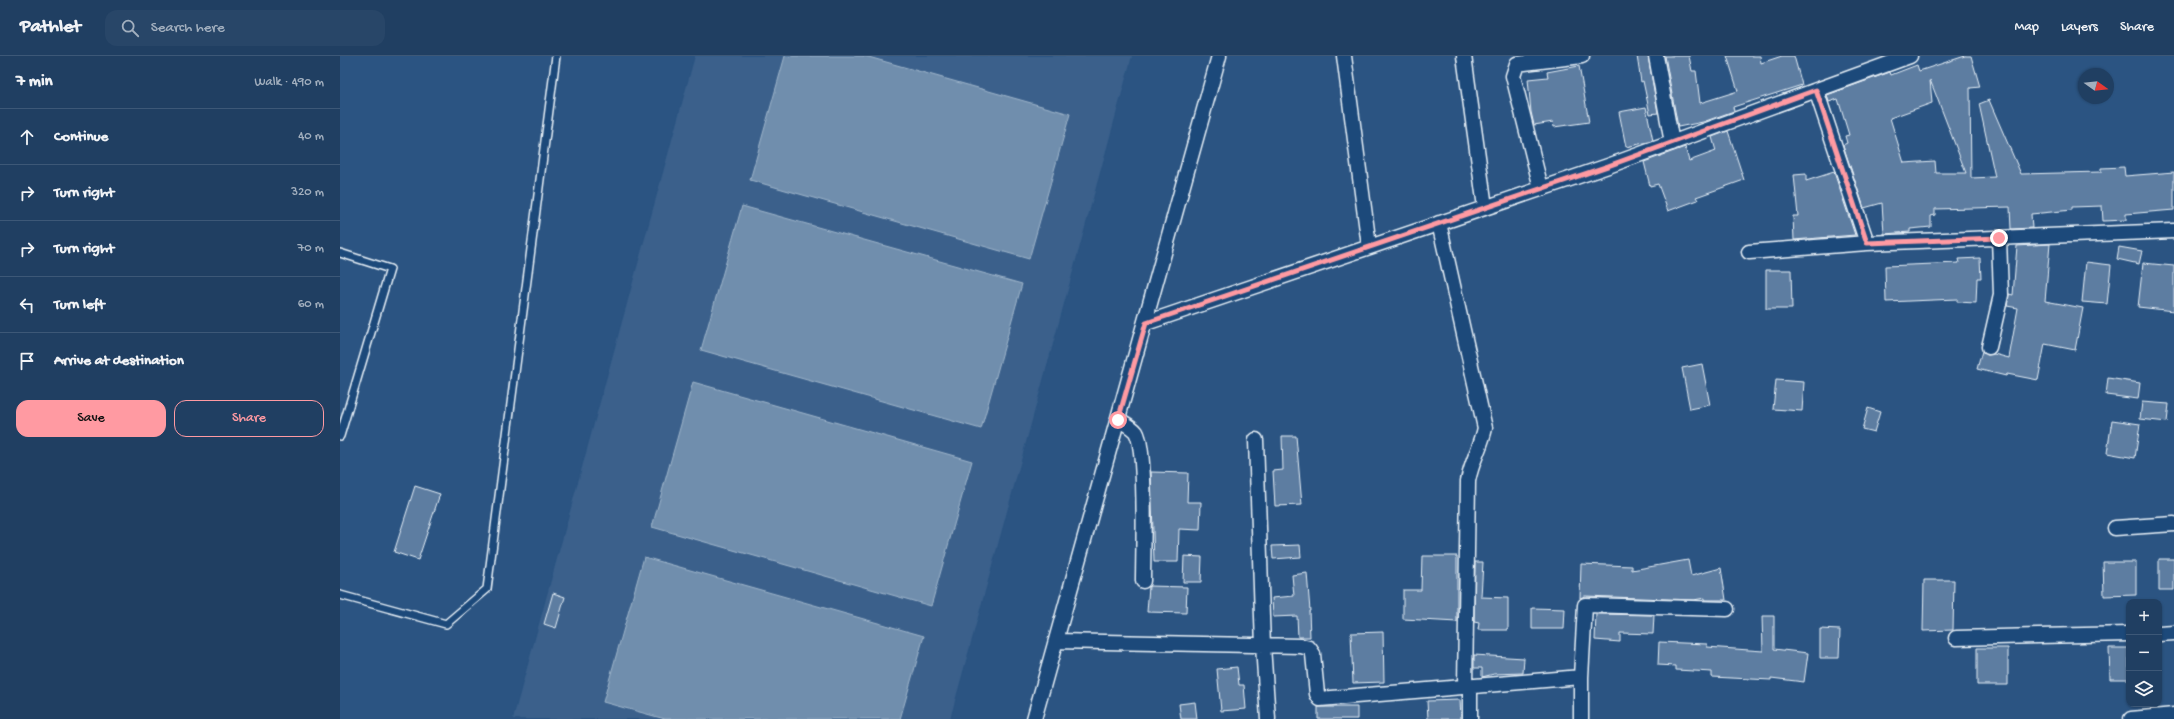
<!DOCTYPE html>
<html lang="en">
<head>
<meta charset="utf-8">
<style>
  body { margin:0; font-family:"Gochi Hand",sans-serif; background:#284668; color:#f1f3f6 }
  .controls { position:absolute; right:12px; bottom:12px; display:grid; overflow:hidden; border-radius:8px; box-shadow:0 1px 3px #0004 }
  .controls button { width:36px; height:36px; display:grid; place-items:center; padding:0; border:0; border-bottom:1px solid #3d5877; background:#203f62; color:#f1f3f6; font:20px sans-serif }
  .compass { position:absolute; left:1738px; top:12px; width:36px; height:36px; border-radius:50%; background:#203f62; box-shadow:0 1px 3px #0004; rotate:105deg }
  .stop { position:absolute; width:12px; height:12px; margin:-9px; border:3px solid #ff9aa2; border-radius:50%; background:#fff }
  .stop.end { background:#ff9aa2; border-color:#fff; box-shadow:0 1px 4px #0008 }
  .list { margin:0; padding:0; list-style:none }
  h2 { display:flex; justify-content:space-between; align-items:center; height:52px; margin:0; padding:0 16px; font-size:17px }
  h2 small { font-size:13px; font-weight:400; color:#a2afbe }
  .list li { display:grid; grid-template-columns:26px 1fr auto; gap:12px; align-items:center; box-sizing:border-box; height:56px; padding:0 16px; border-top:1px solid #3d5877 }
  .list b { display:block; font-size:15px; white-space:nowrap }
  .list em { font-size:13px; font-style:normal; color:#a2afbe }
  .actions { display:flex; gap:8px; padding:12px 16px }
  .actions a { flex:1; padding:9px 0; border:1px solid #ff9aa2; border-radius:12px; text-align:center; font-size:14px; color:#ff9aa2 }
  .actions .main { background:#ff9aa2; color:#111 }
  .icon { flex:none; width:22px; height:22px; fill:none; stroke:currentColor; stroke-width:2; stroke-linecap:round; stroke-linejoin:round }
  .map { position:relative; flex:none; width:1834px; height:663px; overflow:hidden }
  header { display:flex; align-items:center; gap:24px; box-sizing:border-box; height:56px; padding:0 20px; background:#203f62; border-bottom:1px solid #3d5877 }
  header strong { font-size:19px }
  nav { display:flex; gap:22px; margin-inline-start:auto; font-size:14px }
  .search { width:280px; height:36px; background:#284668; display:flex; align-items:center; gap:10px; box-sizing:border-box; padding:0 14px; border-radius:12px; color:#a2afbe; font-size:15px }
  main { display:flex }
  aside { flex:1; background:#203f62 }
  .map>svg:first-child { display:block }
  .built { fill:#3a608b }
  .water { fill:#708ead; stroke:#a0b6cb }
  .building { fill:#5d7da1; stroke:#e8f1f8; fill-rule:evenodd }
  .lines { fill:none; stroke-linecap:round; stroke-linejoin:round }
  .lane-casing { stroke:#e8f1f8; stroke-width:10 }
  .street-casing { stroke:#e8f1f8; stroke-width:17 }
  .lane { stroke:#1f4a7a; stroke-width:7 }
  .street { stroke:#1f4a7a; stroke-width:14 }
  .route { stroke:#ff9aa2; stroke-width:5 }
</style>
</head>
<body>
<header>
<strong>Pathlet</strong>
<div class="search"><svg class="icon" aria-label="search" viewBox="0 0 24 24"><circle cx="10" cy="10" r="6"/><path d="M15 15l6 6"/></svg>Search here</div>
<nav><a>Map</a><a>Layers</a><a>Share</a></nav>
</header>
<main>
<aside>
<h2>7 min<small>Walk · 490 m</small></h2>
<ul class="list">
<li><svg class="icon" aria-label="ahead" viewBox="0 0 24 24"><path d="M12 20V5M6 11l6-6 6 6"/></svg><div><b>Continue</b></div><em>40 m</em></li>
<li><svg class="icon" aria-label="right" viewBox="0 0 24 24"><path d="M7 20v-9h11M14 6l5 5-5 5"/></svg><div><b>Turn right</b></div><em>320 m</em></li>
<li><svg class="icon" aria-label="right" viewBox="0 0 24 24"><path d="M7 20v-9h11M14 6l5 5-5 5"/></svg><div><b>Turn right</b></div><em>70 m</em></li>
<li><svg class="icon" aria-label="left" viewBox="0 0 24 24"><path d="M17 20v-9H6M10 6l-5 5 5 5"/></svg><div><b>Turn left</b></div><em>60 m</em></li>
<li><svg class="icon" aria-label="arrive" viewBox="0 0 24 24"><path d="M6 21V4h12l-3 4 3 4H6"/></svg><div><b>Arrive at destination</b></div></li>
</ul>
<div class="actions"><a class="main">Save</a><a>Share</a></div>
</aside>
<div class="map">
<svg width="1834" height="663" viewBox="0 0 1834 663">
  <rect width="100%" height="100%" fill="#2b5482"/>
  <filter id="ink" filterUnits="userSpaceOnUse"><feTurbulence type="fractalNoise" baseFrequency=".025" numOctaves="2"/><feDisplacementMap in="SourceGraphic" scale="8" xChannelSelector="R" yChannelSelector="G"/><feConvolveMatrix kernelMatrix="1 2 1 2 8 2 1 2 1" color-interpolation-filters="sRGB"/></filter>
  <g filter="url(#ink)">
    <path class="built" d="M 355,0 L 792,0 L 610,663 L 173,663 Z"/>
    <path class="water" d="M 445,0 L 525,0 L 730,58 L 689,203 L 410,124 Z
      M 402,150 L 682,228 L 641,373 L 361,294 Z
      M 353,326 L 632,405 L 591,550 L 312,471 Z
      M 304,501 L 584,580 L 560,663 L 325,663 L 263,646 Z"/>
    <path class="building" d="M 1297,0 L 1308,0 L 1318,57 L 1310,58 L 1303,25 L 1301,26 Z
      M 1325,0 L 1349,0 L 1352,15 L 1356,15 L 1360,47 L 1398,35 L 1387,0 L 1420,0 L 1421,7 L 1442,0 L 1454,0 L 1462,29 L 1393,51 L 1394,55 L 1363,66 L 1338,71 Z
      M 1625,0 L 1631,0 L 1640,31 L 1630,32 L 1631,122 L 1655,121 L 1639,48 L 1649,44 L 1681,118 L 1761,116 L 1761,112 L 1784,111 L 1785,120 L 1834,116 L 1834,154 L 1786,158 L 1786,164 L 1763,165 L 1762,150 L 1732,151 L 1732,154 L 1691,158 L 1692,172 L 1671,173 L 1670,151 L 1595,153 L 1595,159 L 1591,160 L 1591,171 L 1570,173 L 1570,176 L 1544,178 L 1542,147 L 1524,152 L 1503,89 L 1507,87 L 1505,80 L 1509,79 L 1498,43 L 1489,46 L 1487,39 L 1550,16 L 1551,19 L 1577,9 L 1579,15 ZM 1590,24 L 1596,39 L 1626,117 L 1596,117 L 1595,105 L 1564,107 L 1550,62 L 1592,47 Z
      M 1239,10 L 1249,66 L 1214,71 L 1213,66 L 1194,69 L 1191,56 L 1188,23 L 1208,21 L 1207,16 Z
      M 1306,51 L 1313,85 L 1286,91 L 1279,56 Z
      M 1388,75 L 1404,124 L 1356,141 L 1358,144 L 1328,155 L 1318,128 L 1310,130 L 1304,106 L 1345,91 L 1349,105 L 1376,95 L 1372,81 Z
      M 1494,116 L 1515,179 L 1454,184 L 1453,160 L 1458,160 L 1454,119 L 1466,118 L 1466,125 Z
      M 1710,188 L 1705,245 L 1743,252 L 1735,294 L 1705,288 L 1698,324 L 1667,318 L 1666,320 L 1637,313 L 1642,295 L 1647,299 L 1654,298 L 1669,302 L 1678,252 L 1667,250 L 1669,238 L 1673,239 L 1677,190 Z
      M 1779,191 L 1802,195 L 1799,208 L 1777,203 Z
      M 1640,202 L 1641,222 L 1637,222 L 1636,247 L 1617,246 L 1617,243 L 1546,246 L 1545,210 L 1619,207 L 1618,203 Z
      M 1746,206 L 1771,209 L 1767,248 L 1742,246 Z
      M 1803,207 L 1834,210 L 1834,255 L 1798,251 Z
      M 1426,214 L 1451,214 L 1452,253 L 1426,253 Z
      M 1362,308 L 1370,349 L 1350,353 L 1342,312 Z
      M 1768,322 L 1800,327 L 1798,343 L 1766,339 Z
      M 1436,324 L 1464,326 L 1462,355 L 1433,353 Z
      M 1802,346 L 1829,348 L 1827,366 L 1800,363 Z
      M 1528,352 L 1540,356 L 1534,376 L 1522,373 Z
      M 1772,364 L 1800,368 L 1795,402 L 1767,397 Z
      M 942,380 L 956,380 L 962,449 L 935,450 L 933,415 L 943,414 Z
      M 811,416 L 848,417 L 847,446 L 861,446 L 860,474 L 839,473 L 838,506 L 814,506 Z
      M 75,430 L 100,438 L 78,504 L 54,496 Z
      M 960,489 L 961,501 L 933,503 L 932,490 Z
      M 844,500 L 862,501 L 861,526 L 843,526 Z
      M 1082,500 L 1117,500 L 1117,566 L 1063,563 L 1063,534 L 1081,534 Z
      M 1819,503 L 1834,503 L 1834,534 L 1819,534 Z
      M 1348,504 L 1351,520 L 1381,512 L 1386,544 L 1364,544 L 1364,542 L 1354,544 L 1245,540 L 1240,542 L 1241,508 L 1292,510 L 1292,514 Z
      M 1135,506 L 1143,506 L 1141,541 L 1168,542 L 1168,574 L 1138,574 L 1139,567 L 1134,566 Z
      M 1763,506 L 1796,506 L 1796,539 L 1764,540 Z
      M 967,517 L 970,555 L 969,555 L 970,581 L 958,581 L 957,560 L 933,561 L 932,542 L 954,540 L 952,519 Z
      M 1584,524 L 1614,524 L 1613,574 L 1583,575 Z
      M 809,530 L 847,531 L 846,557 L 807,556 Z
      M 213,537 L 225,541 L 216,572 L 204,568 Z
      M 1192,552 L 1225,553 L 1224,573 L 1192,573 Z
      M 1256,558 L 1314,559 L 1313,578 L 1280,577 L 1280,586 L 1255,584 Z
      M 1422,560 L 1434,560 L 1434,593 L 1468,597 L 1464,626 L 1431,622 L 1431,624 L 1372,621 L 1372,616 L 1336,614 L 1336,610 L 1318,609 L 1319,586 L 1367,588 L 1367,591 L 1423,595 Z
      M 1480,573 L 1500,574 L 1499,602 L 1480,602 Z
      M 1043,576 L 1044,626 L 1013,627 L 1011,577 Z
      M 1637,592 L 1668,592 L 1668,629 L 1637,629 Z
      M 1769,592 L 1789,592 L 1789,623 L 1770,623 Z
      M 1134,599 L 1184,602 L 1183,617 L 1154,618 L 1142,621 L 1142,612 L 1134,612 Z
      M 897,611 L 899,629 L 904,629 L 906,653 L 881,655 L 877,613 Z
      M 1120,644 L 1121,663 L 1088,663 L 1087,645 Z
      M 855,646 L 857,663 L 841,663 L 839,648 Z
      M 978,651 L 1017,651 L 1017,663 L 978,663 Z"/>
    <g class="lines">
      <g class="lane-casing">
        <path id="lane" d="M 0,197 L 50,213 L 0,380
          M 0,539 L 106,568 L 147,533 L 216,0"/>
      </g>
      <g class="street-casing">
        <path id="street" d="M 1004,0 L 1029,190
          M 1124,0 L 1145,151
          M 1316,0 L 1332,87
          M 1476,34 L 1527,187
          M 1201,132 L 1173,20 L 1177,8 L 1242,0
          M 1099,167 L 1145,372 C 1141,391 1132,404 1128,425 L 1125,631
          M 1409,196 L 1527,187 L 1834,175
          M 806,267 L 1268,110 L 1570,0
          M 1649,291 L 1661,239 L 1659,182
          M 779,364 C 784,367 792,371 796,376 C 807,394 803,499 803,525
          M 916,384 L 923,590 L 928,663
          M 1775,472 L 1834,468
          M 1819,578 L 1834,577
          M 1616,582 L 1789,578
          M 716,585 L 961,590 L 969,592 L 973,598 L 977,638 L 980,643 L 1241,621
          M 694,663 L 879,0
          M 1130,663 L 1130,631
          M 1241,663 L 1241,621 L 1245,549 L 1387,553
          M 1791,663 L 1834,659"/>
      </g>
      <use href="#lane" class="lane"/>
      <use href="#street" class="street"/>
    </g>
  </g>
  <g class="lines" filter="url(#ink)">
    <path class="route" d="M 778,364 L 806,267 L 1268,110 L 1476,34 L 1527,187 L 1659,182"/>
  </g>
</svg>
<div class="controls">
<button>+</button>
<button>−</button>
<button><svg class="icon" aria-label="layers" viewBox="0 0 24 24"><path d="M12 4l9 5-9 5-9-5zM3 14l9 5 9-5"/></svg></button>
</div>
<svg class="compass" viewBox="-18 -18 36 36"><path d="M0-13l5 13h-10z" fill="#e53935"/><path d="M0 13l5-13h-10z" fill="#a2afbe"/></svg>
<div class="stop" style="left:778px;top:364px"></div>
<div class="stop end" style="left:1659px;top:182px"></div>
</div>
</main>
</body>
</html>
